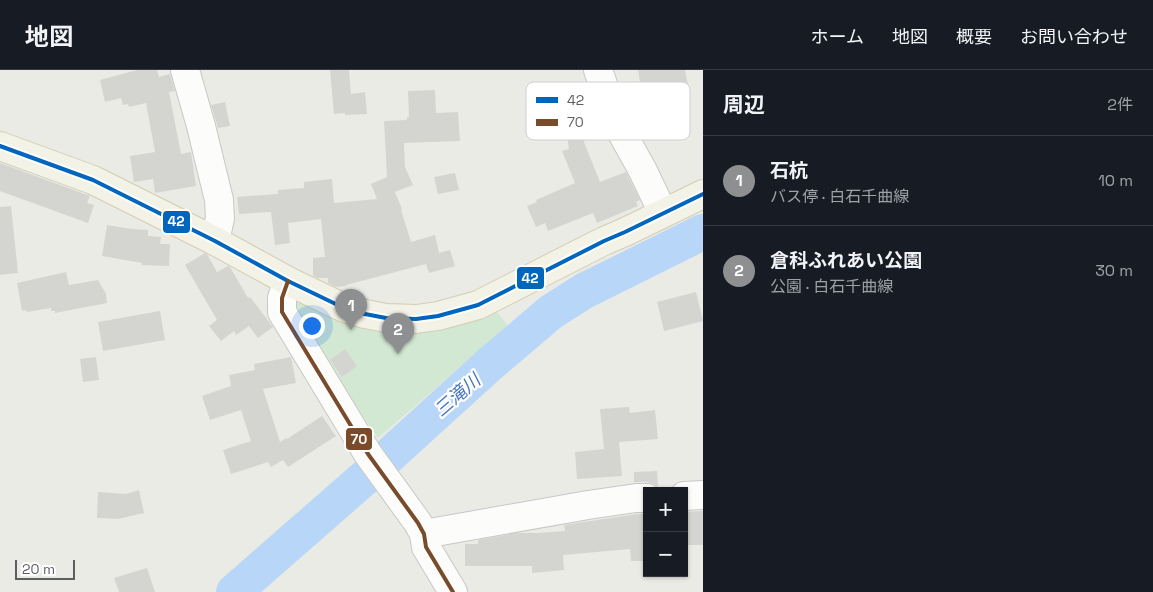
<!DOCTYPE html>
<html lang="ja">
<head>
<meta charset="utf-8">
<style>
  body { margin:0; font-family:"Space Grotesk","Noto Sans JP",sans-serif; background:#242831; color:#f1f3f6 }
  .controls { position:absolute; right:15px; bottom:15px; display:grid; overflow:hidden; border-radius:0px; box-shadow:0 1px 4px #0004 }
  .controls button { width:45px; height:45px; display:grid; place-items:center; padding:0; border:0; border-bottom:1px solid #363941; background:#171b24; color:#f1f3f6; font:25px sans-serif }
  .scale { position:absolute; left:15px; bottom:12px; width:60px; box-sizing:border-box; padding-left:5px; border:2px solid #5b5e63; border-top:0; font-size:14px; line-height:18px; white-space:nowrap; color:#5b5e63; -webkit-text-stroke:4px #fff; paint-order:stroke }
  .you { position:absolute; left:311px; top:255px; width:18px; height:18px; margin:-12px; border:4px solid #fff; border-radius:50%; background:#1a73e8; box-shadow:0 0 0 8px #1a73e833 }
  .badge { display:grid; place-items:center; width:32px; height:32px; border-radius:50%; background:#8d8f91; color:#fff; font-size:16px; font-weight:700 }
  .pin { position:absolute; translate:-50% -41px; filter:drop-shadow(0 1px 2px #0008) }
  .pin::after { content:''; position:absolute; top:26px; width:18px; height:15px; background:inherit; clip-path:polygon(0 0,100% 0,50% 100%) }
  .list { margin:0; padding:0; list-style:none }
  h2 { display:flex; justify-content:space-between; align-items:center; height:65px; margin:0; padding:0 20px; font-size:21px }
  h2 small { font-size:16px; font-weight:400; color:#9ea1a6 }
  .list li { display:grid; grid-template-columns:32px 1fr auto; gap:15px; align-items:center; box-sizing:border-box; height:90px; padding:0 20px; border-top:1px solid #363941 }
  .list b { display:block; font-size:19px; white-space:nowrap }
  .list p { margin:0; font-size:16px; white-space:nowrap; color:#9ea1a6 }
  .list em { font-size:16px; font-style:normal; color:#9ea1a6 }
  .map { position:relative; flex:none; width:703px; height:522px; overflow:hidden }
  header { display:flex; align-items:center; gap:30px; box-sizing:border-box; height:70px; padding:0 25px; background:#171b24; border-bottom:1px solid #363941 }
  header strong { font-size:24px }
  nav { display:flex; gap:28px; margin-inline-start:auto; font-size:18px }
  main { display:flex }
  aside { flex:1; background:#171b24 }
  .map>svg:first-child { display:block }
  .green { fill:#d3e8d3 }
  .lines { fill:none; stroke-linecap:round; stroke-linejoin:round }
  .river { stroke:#b8d6f7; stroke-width:36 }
  .building { fill:#d4d4d1 }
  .minor-casing { stroke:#c7c8c6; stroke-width:30 }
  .major-casing { stroke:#d3cdb4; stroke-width:30 }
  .minor { stroke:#fcfcfb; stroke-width:28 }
  .major { stroke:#f3f2e7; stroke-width:28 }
  .bus-1-casing { stroke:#fff; stroke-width:8 }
  .bus-2-casing { stroke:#fff; stroke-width:8 }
  .bus-1 { stroke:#0065bd; stroke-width:4 }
  .bus-2 { stroke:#7a4b2a; stroke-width:4 }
  .labels { text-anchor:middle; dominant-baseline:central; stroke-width:4.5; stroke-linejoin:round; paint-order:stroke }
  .water-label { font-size:18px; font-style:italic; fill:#4576c1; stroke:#fff }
  .key { fill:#fff; stroke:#cecfd0; stroke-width:1 }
  .key-label { font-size:14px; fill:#5b5e63 }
  .line-badge { stroke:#fff; stroke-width:2 }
  .badge-label { font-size:14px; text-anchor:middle; font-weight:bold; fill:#fff }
</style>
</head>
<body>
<header>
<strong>地図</strong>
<nav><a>ホーム</a><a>地図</a><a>概要</a><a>お問い合わせ</a></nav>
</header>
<main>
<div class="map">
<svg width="703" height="522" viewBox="0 0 703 522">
  <rect width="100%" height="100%" fill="#ebebe6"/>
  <path class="green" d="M 293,229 L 379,259 L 413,263 L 435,261 L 495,239 L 508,256 L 378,368 L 333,305 L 294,242 Z"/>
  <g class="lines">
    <path class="river" d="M 234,522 L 370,403 L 491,293 L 551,242 L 584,221 L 703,162"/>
  </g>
  <path class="building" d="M 137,0 L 157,0 L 159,7 L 170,4 L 175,21 L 169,22 L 181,84 L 191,82 L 196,116 L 155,123 L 153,109 L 134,112 L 130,86 L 155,82 L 146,33 L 129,37 L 128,34 L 123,35 L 121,28 L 105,32 L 100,10 Z
    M 330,0 L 349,0 L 351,24 L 365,22 L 367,44 L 345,45 L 345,43 L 334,44 Z
    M 638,0 L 685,0 L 689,20 L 636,29 L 641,43 L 631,47 L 621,19 L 640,12 Z
    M 435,20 L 436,43 L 458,42 L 460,71 L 404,73 L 405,97 L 413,115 L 395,122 L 402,139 L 401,140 L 411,172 L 435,165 L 439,183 L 450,180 L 455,196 L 429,203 L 426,194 L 346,215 L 346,216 L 336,217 L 328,213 L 328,208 L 318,208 L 313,206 L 313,188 L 325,187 L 321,149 L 288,153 L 290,173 L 275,175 L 271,142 L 239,144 L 237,127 L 278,124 L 278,120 L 304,118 L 304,112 L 332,109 L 334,133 L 377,129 L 371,114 L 387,107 L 384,51 L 407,50 L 407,47 L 409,47 L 408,21 Z
    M 225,32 L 230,56 L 218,58 L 211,35 Z
    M 568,32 L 600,112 L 626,102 L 640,130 L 636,132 L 638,136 L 597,153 L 593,143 L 548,161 L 545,153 L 536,157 L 527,136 L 537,132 L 536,130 L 575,113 L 562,81 L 569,79 L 567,66 L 554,67 L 549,51 L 564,46 L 563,34 Z
    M 0,93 L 90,126 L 87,133 L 94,135 L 88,153 L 0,121 Z
    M 455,103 L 459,120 L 438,124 L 434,107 Z
    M 11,136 L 18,203 L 0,205 L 0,137 Z
    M 107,155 L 132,159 L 148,160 L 148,166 L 161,167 L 160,174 L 170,174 L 169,196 L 142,195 L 142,193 L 102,186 Z
    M 205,183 L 207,184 L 217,202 L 228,196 L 230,197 L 248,228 L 250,227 L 273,257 L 258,268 L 249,256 L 236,265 L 234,261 L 221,271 L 209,256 L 217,250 L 185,195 Z
    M 66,202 L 69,215 L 98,210 L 106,224 L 107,233 L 55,243 L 55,241 L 51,241 L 51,238 L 27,242 L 26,240 L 22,241 L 17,213 Z
    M 696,222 L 703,251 L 664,261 L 657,232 Z
    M 160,241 L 165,270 L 103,281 L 98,252 Z
    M 345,279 L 357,296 L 342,307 L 330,290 Z
    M 96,287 L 99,310 L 83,312 L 80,289 Z
    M 291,287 L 296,313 L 263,319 L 280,372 L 286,368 L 287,369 L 322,346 L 336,366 L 288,397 L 283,390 L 271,397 L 268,392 L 231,404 L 223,380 L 251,371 L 241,340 L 210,350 L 202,326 L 231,316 L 229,305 L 255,300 L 254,294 Z
    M 629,337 L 630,343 L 655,340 L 658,369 L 619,372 L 622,406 L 577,409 L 575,382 L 604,379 L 600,339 Z
    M 657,401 L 658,417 L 654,414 L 647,412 L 634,412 L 634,402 Z
    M 139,420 L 144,443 L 118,449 L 97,448 L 98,422 L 126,424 Z
    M 703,441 L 703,475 L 685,475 L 684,442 Z
    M 637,444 L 647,444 L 647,491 L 631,491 L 630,479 L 563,485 L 564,500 L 532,503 L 532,496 L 465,496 L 465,474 L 478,474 L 478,470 L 517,463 L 538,463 L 565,461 L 564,455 Z
    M 147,498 L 155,522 L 119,522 L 114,508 Z"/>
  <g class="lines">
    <g class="minor-casing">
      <path id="minor" d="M 185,0 L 201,56 L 219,130 L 220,148 L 215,171
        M 598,0 L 617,54 L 643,101 L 663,143
        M 288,211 L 282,228 L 282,242 L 368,384 L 418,453 L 424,464 L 426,477 L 453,522
        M 684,426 L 703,425
        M 424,464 L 588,435 L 636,428 L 647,428"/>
    </g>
    <g class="major-casing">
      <path id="major" d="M 0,76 L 93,110 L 215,171 L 288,211 L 344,238 L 365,244 L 386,248 L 416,249 L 438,246 L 478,235 L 604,171 L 625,162 L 703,124"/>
    </g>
    <use href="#minor" class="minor"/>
    <use href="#major" class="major"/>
    <g class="bus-1-casing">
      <path id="bus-1" d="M 0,76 L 93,110 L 215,171 L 288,211 L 344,238 L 365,244 L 386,248 L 416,249 L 438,246 L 478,235 L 604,171 L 625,162 L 703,124"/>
    </g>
    <g class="bus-2-casing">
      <path id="bus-2" d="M 288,211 L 282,228 L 282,242 L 368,384 L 418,453 L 424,464 L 426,477 L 453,522"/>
    </g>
    <use href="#bus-1" class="bus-1"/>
    <use href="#bus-2" class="bus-2"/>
  </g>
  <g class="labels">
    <g class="water-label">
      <text transform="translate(457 325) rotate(-41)">三滝川</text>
    </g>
  </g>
  <rect x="526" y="12" width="164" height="58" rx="8" class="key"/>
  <rect x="536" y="27" width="22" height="6" fill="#0065bd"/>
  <rect x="536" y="49" width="22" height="7" fill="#7a4b2a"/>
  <g class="key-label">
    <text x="567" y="35">42</text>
    <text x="567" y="57">70</text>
  </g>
  <g class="line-badge">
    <rect x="162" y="140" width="29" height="24" rx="5" fill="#0065bd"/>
    <rect x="516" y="196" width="29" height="24" rx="5" fill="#0065bd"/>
    <rect x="345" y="357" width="28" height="24" rx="5" fill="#7a4b2a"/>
  </g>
  <g class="badge-label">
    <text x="176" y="156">42</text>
    <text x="530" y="213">42</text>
    <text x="359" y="374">70</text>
  </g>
</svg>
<div class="controls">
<button>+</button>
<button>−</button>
</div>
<div class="scale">20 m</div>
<div class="you"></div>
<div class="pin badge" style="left:351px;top:260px">1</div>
<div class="pin badge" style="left:398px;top:284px">2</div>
</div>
<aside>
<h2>周辺<small>2件</small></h2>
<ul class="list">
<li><span class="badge">1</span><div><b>石杭</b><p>バス停 · 白石千曲線</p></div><em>10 m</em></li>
<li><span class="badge">2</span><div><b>倉科ふれあい公園</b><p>公園 · 白石千曲線</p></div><em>30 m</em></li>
</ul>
</aside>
</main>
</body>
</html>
